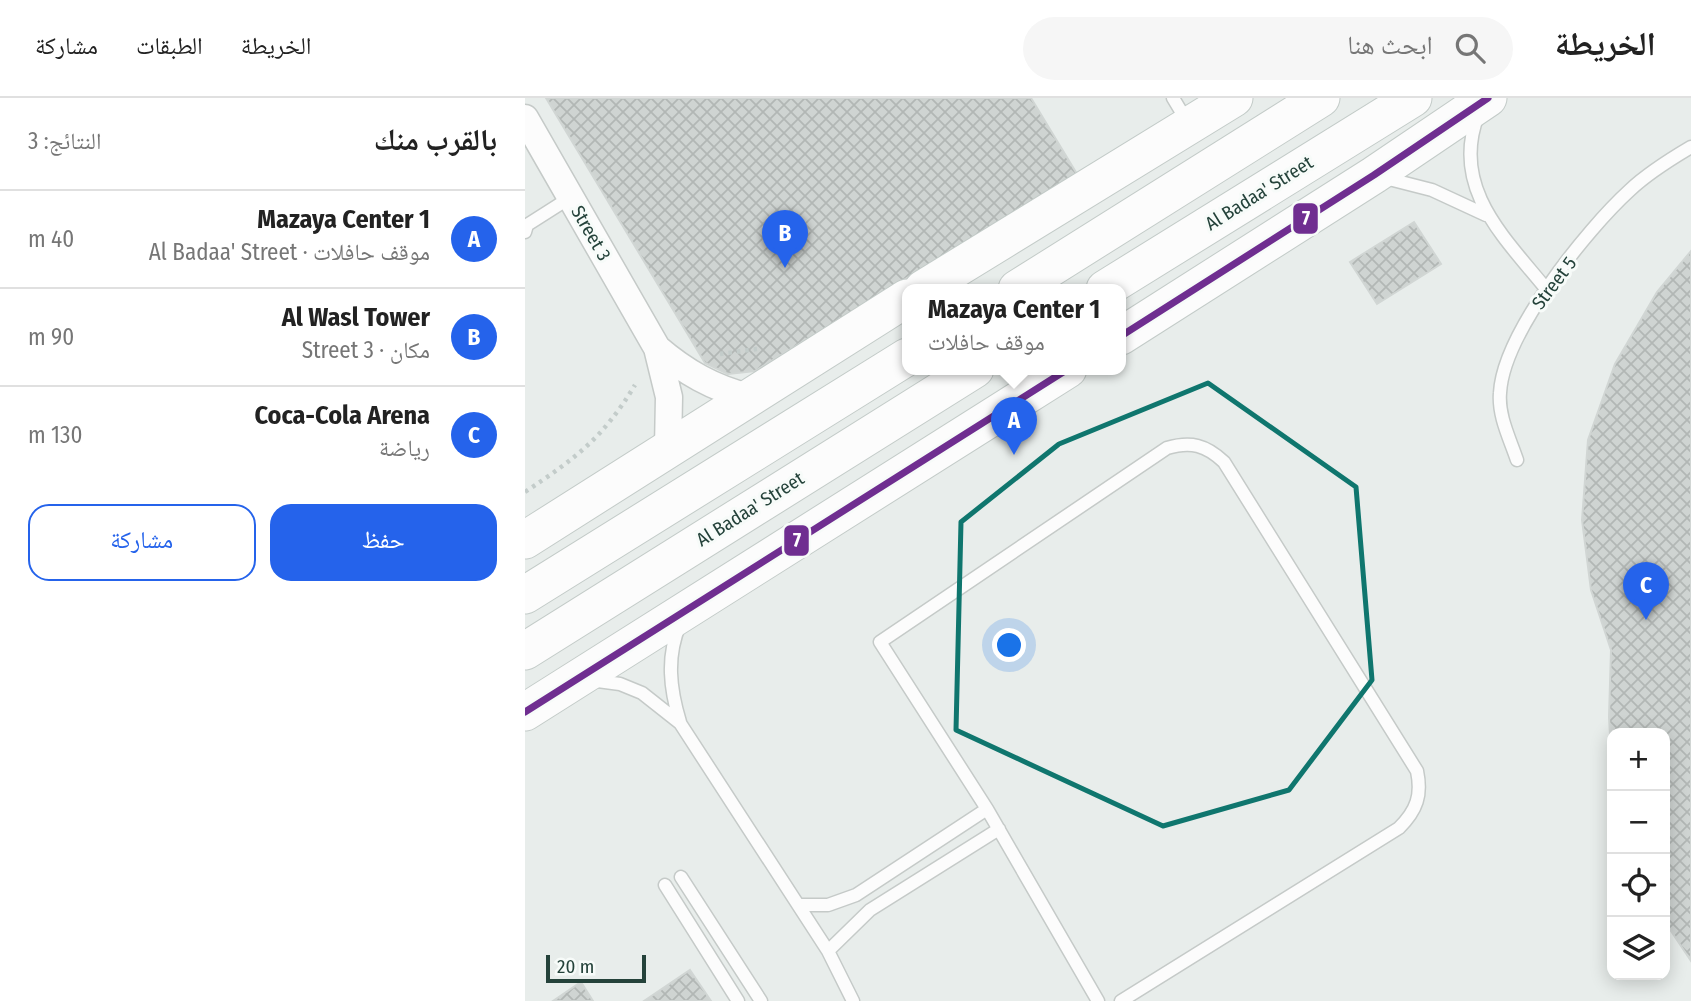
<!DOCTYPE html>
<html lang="ar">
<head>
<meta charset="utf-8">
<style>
  body { margin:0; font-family:"Fira Sans Condensed","Noto Naskh Arabic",sans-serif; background:#f6f6f6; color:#222; direction:rtl }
  .controls { position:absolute; right:21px; bottom:21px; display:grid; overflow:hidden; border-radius:14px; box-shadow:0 4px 18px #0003 }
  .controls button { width:63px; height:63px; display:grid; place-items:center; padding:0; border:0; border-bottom:2px solid #e0e0e0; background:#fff; color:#222; font:35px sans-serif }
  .scale { position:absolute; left:21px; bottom:18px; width:100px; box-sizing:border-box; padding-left:7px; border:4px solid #24423a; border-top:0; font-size:19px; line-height:24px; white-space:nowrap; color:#24423a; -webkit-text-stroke:5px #f7fbf9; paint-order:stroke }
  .you { position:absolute; left:485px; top:548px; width:24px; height:24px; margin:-18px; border:5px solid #fff; border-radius:50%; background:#1a73e8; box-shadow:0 0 0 10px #1a73e833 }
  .badge { display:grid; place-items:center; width:46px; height:46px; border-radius:50%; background:#2563eb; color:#fff; font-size:23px; font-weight:700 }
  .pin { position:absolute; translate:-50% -58px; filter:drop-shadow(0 2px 4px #0008) }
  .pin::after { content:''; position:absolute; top:37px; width:24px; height:21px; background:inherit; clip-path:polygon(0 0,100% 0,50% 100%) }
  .popup { position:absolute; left:377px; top:186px; width:224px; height:91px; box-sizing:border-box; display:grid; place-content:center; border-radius:14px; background:#fff; filter:drop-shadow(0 2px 5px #0005); font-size:23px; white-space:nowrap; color:#767676 }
  .popup b { font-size:26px; color:#222 }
  .popup::after { content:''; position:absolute; left:50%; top:100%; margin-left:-14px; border:14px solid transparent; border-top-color:#fff }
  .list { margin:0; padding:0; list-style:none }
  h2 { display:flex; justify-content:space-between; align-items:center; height:91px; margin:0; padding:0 28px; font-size:30px }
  h2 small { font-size:23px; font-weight:400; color:#767676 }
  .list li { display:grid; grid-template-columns:46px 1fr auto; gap:21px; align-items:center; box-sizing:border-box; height:98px; padding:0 28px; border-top:2px solid #e0e0e0 }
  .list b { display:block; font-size:26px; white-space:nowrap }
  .list p { margin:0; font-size:23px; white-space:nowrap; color:#767676 }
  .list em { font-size:23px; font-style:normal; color:#767676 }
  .actions { display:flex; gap:14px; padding:21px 28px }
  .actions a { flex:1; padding:16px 0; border:2px solid #2563eb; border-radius:21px; text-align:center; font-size:24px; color:#2563eb }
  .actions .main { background:#2563eb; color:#fff }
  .icon { flex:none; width:38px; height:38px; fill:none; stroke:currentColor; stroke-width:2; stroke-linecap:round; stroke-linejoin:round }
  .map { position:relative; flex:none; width:1166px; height:903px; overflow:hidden; direction:ltr }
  header { display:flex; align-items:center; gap:42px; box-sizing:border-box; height:98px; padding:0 35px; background:#fff; border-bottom:2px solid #e0e0e0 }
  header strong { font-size:33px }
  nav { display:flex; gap:38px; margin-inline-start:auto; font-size:24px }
  .search { width:490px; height:63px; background:#f6f6f6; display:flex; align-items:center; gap:18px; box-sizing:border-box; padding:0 24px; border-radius:38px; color:#767676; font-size:26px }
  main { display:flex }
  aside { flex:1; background:#fff }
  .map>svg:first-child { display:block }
  .building { fill:url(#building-cross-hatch); stroke:#d1d6d4; stroke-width:2 }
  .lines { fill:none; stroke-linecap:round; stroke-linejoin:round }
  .lane-casing { stroke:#c5cac8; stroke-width:15 }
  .street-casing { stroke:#c5cac8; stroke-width:29 }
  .secondary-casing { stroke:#c3cbc8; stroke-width:39 }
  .path { stroke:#c3ccca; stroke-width:4.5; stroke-dasharray:3.5 5; stroke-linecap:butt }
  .lane { stroke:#fcfcfc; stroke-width:12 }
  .street { stroke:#fcfcfc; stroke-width:26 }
  .secondary { stroke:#fcfcfc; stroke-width:37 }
  .bus-1-casing { stroke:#f7fbf9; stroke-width:12 }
  .bus-1 { stroke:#6f2e90; stroke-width:7 }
  .marked { fill:none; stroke:#0f766e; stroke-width:5; stroke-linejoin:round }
  .labels { text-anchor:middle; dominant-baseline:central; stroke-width:6; stroke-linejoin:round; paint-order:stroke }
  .street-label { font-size:19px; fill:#24423a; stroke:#f7fbf9 }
  .line-badge { stroke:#f7fbf9; stroke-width:2.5 }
  .badge-label { font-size:19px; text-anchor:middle; font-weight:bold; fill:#fff }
</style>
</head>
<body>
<header>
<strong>الخريطة</strong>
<div class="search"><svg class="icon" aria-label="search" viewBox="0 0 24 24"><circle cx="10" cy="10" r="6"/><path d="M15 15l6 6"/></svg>ابحث هنا</div>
<nav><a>الخريطة</a><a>الطبقات</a><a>مشاركة</a></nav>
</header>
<main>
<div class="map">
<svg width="1166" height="903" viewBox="0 0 1166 903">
  <defs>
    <pattern id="building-cross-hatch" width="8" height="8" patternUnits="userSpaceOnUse" patternTransform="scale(1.75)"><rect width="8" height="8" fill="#cfd4d2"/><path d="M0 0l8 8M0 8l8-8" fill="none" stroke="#b2b7b5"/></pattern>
  </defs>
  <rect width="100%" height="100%" fill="#e8edeb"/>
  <path class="building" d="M 21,0 L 506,0 L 552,76 L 230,273 L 203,276 L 180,265 Z
    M 889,124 L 916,166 L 852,206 L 825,164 Z
    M 1166,153 L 1166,863 L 1140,824 L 1140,635 L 1087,635 L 1087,674 L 1084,619 L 1086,552 L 1066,492 L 1057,422 L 1063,342 L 1090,266 L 1132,194 Z
    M 165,872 L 186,903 L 119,903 Z
    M 56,884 L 68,903 L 28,903 Z"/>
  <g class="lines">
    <g class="lane-casing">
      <path id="lane" d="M 648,0 L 663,25
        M 953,17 C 925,90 980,140 1022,192
        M 860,80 L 907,92 L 961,117
        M 0,134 L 2,127 L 46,99
        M 992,362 C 985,341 973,318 975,295 C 978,236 1061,132 1105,92 C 1123,75 1144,62 1166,49
        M 155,526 C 141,559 145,591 155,624
        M 65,582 L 95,586 L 117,595 L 155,625 L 303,853 L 328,903
        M 156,779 L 236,903
        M 140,787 L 213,903
        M 274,807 L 303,807 L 331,797 L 462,711
        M 303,853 L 345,812 L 474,731
        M 573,903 L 462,711 L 355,544 L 642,350 C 666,343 681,347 699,364 L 892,673 C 897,697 892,712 874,730 L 596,903"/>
    </g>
    <g class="street-casing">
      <path id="street" d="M 0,20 L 132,250 L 144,299 L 143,350
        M 132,250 C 160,274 188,290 224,299"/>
    </g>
    <g class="secondary-casing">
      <path id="secondary" d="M 398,191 L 709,0
        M 492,191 L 796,0
        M 580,191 L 888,0
        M 596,238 L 849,77 L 963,0
        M 0,442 L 382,200
        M 0,497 L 382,259
        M 0,553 L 450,271
        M 0,614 L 543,271"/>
    </g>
    <path class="path" d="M 195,256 L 232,251
      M 0,394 C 51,360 78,340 110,287"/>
    <use href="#lane" class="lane"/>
    <use href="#street" class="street"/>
    <use href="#secondary" class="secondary"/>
    <g class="bus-1-casing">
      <path id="bus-1" d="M 596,238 L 849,77 L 963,0
        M 0,614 L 543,271"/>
    </g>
    <use href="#bus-1" class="bus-1"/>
  </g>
  <path class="marked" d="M 683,285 L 831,389 L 847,582 L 764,692 L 638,728 L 431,632 L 436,424 L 534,346 Z"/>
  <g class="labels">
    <g class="street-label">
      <text transform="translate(734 95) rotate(-32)">Al Badaa' Street</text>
      <text transform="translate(66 135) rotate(60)">Street 3</text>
      <text transform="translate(1029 185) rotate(-53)">Street 5</text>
      <text transform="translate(225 411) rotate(-32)">Al Badaa' Street</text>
    </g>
  </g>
  <g class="line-badge">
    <rect x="767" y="104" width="27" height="33" rx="7" fill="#6f2e90"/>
    <rect x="258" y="426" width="27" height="33" rx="7" fill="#6f2e90"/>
  </g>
  <g class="badge-label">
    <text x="781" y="127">7</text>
    <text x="272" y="449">7</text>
  </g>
</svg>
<div class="controls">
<button>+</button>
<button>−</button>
<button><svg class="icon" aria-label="locate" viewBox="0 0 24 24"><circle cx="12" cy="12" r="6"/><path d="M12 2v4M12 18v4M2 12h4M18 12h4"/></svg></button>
<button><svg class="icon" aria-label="layers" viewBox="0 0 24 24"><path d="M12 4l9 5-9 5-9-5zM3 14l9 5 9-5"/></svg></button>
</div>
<div class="scale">20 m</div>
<div class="you"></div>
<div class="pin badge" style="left:489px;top:357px">A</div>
<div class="popup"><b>Mazaya Center 1</b>موقف حافلات</div>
<div class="pin badge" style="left:260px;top:170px">B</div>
<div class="pin badge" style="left:1121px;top:522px">C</div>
</div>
<aside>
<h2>بالقرب منك<small>النتائج: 3</small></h2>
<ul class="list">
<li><span class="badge">A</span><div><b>Mazaya Center 1</b><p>موقف حافلات · Al Badaa' Street</p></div><em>40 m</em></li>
<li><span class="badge">B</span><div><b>Al Wasl Tower</b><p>مكان · Street 3</p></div><em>90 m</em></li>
<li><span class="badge">C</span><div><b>Coca-Cola Arena</b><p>رياضة</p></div><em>130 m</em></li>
</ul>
<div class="actions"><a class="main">حفظ</a><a>مشاركة</a></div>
</aside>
</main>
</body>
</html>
